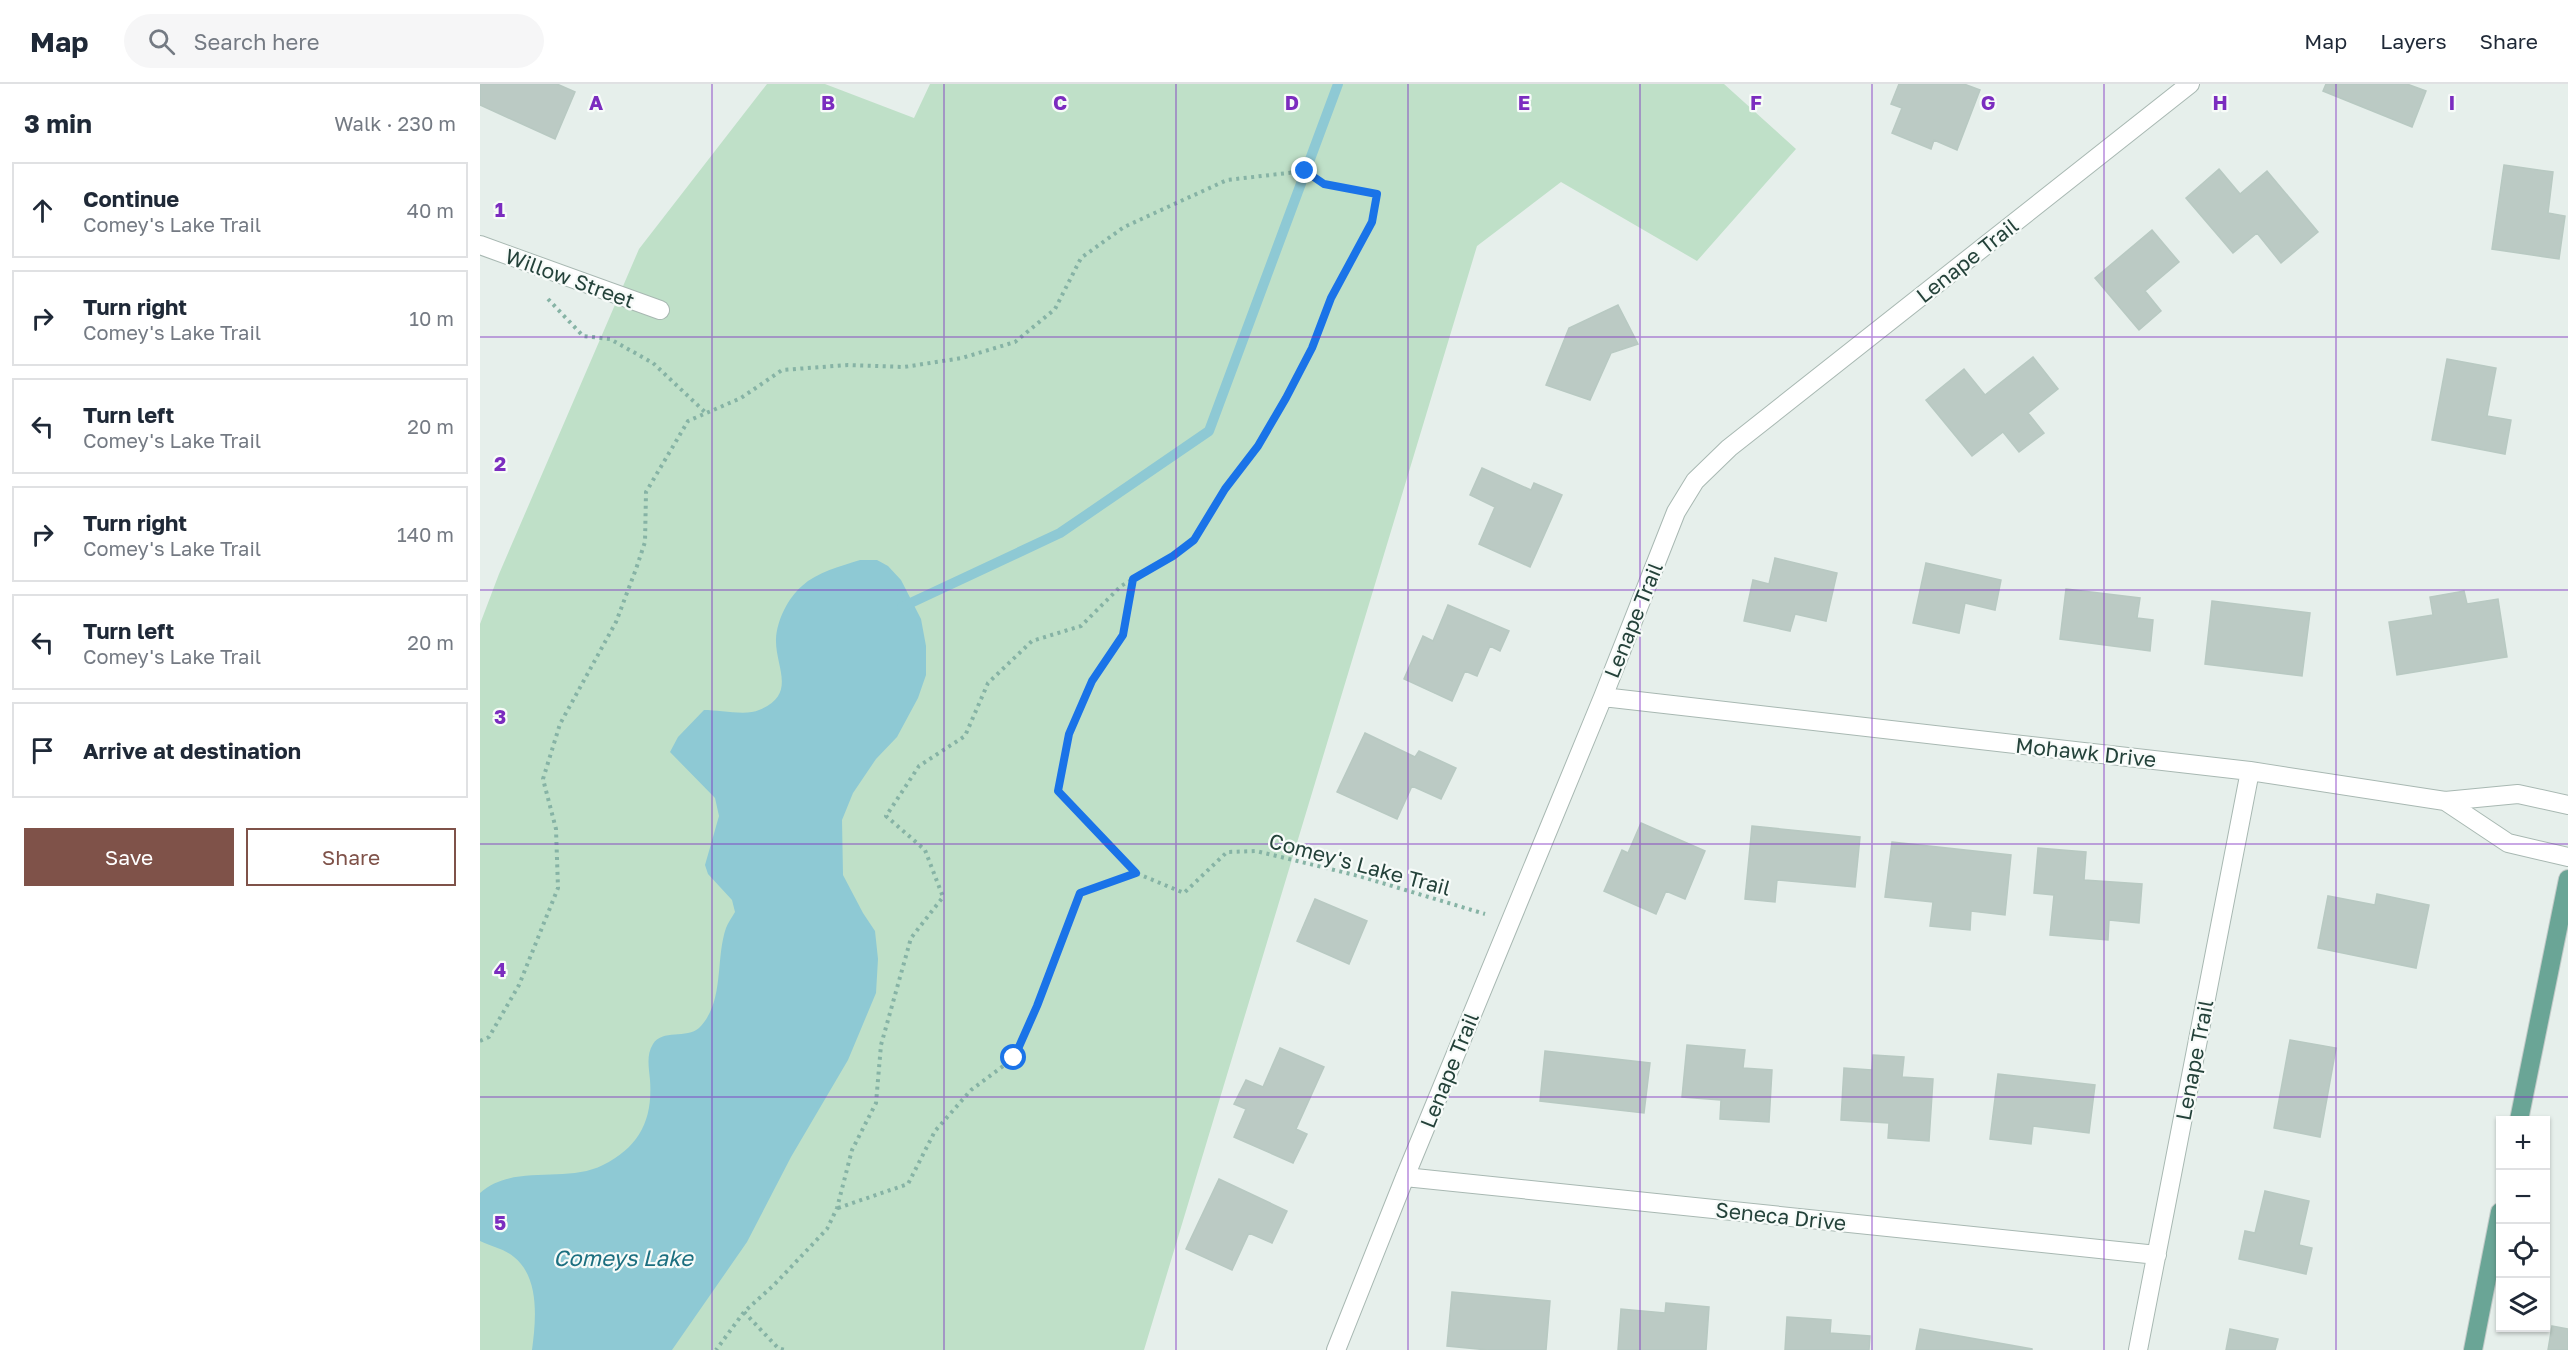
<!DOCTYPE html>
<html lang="en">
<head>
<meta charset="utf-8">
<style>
  body { margin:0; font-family:"Golos Text",sans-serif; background:#f6f6f7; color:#1f2937 }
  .controls { position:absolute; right:18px; bottom:18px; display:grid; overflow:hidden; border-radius:0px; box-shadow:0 2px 4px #0004 }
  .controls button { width:54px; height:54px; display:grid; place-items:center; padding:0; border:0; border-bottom:2px solid #e0e1e3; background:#fff; color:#1f2937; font:30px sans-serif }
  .stop { position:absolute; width:18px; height:18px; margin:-14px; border:4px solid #1a73e8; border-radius:50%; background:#fff }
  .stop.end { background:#1a73e8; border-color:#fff; box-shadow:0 2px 6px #0008 }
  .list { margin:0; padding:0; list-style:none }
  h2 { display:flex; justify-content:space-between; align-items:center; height:78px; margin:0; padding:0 24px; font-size:26px }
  h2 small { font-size:20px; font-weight:400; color:#747a83 }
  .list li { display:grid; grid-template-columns:39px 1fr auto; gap:18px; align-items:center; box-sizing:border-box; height:96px; margin:0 12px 12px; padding:0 12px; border:2px solid #e0e1e3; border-radius:0px }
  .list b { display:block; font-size:22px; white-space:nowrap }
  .list p { margin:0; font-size:20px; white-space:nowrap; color:#747a83 }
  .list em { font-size:20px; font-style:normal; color:#747a83 }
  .actions { display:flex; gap:12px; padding:18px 24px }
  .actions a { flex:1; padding:14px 0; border:2px solid #7f5249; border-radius:0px; text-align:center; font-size:21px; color:#7f5249 }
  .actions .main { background:#7f5249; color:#fff }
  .icon { flex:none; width:33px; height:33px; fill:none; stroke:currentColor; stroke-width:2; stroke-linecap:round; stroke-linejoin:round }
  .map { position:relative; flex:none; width:2088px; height:1266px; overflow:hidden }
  header { display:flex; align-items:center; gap:36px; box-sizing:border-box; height:84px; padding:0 30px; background:#fff; border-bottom:2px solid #e0e1e3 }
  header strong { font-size:28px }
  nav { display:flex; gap:33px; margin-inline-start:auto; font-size:21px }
  .search { width:420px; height:54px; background:#f6f6f7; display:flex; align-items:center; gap:15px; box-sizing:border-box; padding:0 21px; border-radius:33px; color:#747a83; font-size:22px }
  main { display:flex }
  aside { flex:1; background:#fff }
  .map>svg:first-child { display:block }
  .green { fill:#bfe0c8 }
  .water { fill:#8ec9d4 }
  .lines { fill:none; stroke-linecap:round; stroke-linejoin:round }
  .stream { stroke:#8ec9d4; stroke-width:10 }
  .building { fill:#bbcac4; stroke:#b8c9c2; stroke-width:1.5 }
  .minor-casing { stroke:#a8b8b2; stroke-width:20 }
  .primary-casing { stroke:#c2cac8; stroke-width:20 }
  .path { stroke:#86b3a5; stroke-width:4; stroke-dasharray:3 4.5; stroke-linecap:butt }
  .minor { stroke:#fff; stroke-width:18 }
  .primary { stroke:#6aa596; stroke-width:18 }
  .route { stroke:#1a73e8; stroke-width:8 }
  .grid { fill:none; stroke:#7b2cbf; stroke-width:1.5; stroke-opacity:0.55 }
  .labels { text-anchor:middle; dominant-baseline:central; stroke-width:4.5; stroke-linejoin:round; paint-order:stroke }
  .street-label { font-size:21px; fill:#24423a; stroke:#f7fbf9 }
  .water-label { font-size:22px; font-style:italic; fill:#1c6f80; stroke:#f7fbf9 }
  .grid-label { font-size:20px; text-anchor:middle; font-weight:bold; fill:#7b2cbf; stroke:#f7fbf9; stroke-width:4.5; stroke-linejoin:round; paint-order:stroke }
</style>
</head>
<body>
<header>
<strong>Map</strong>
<div class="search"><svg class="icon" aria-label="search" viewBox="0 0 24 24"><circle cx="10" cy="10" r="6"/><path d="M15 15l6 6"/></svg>Search here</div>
<nav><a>Map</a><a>Layers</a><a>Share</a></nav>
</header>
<main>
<aside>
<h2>3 min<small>Walk · 230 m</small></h2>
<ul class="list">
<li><svg class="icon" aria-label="ahead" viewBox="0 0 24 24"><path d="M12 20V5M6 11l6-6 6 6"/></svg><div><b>Continue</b><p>Comey's Lake Trail</p></div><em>40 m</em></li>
<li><svg class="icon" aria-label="right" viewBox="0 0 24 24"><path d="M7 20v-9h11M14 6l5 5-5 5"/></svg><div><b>Turn right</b><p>Comey's Lake Trail</p></div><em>10 m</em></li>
<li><svg class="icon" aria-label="left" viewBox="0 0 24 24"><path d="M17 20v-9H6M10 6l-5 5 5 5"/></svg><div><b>Turn left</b><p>Comey's Lake Trail</p></div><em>20 m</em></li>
<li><svg class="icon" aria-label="right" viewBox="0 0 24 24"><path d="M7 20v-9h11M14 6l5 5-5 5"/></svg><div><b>Turn right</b><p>Comey's Lake Trail</p></div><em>140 m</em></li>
<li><svg class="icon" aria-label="left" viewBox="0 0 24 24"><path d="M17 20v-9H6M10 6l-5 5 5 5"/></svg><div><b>Turn left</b><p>Comey's Lake Trail</p></div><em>20 m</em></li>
<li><svg class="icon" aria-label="arrive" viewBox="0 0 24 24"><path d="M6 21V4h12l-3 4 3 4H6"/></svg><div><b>Arrive at destination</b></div></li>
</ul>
<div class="actions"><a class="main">Save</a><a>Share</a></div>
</aside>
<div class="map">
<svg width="2088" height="1266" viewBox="0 0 2088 1266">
  <rect width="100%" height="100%" fill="#e6efeb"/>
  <path class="green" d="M 287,0 L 345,0 L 434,34 L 450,0 L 1244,0 L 1316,65 L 1217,177 L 1081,98 L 997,162 L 664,1266 L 0,1266 L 0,540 L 19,490 L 159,165 Z"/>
  <path class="water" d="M 380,476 L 397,476 L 408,482 L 421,496 L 441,535 L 446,562 L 446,591 L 438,614 L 417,653 L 396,675 L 373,709 L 362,736 L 363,791 L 383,829 L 395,847 L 398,875 L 396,909 L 368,976 L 311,1073 L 267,1158 L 192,1266 L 52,1266 C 56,1236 60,1194 34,1173 C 25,1165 10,1162 0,1157 L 0,1109 C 33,1079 86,1100 123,1081 C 159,1063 173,1036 170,996 C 169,984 166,971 173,960 C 182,945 207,955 219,944 C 245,918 235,876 246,844 C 248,839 252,833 255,828 L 252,816 L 228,790 L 225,781 L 239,732 L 235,714 L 190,668 L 198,653 L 224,626 C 239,626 267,632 279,626 C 318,610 295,583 296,555 C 297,536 308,514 322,502 C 337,488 361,482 380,476 Z"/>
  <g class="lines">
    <path class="stream" d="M 422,523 L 580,449 L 729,347 L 858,0"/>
  </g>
  <path class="building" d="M 0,0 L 77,0 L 95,8 L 75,55 L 0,21 Z
    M 1419,0 L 1484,0 L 1500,6 L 1477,66 L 1454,56 L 1451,65 L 1412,49 L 1422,24 L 1411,20 Z
    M 1846,0 L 1927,0 L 1946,7 L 1932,43 L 1843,7 Z
    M 2024,81 L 2073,88 L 2068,129 L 2085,132 L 2079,175 L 2012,165 Z
    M 1739,85 L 1760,110 L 1787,87 L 1838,148 L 1801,179 L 1777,149 L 1753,169 L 1706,114 Z
    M 1672,146 L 1699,178 L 1665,207 L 1681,227 L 1659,246 L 1615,194 Z
    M 1138,221 L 1158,260 L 1131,269 L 1110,316 L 1066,301 L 1089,244 Z
    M 1553,273 L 1578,305 L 1548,329 L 1564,349 L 1539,368 L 1523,348 L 1492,372 L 1446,316 L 1484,285 L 1505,311 Z
    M 1967,275 L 2016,284 L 2007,332 L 2031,336 L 2025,370 L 1952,356 Z
    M 1002,384 L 1051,406 L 1054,399 L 1082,411 L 1050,483 L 999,460 L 1015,423 L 990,411 Z
    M 1295,474 L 1357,489 L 1346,537 L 1315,530 L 1310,547 L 1264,537 L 1273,496 L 1289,500 Z
    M 1446,479 L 1521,496 L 1515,526 L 1485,519 L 1479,549 L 1433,539 Z
    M 1586,505 L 1660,514 L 1657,534 L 1673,536 L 1670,567 L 1580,555 Z
    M 1984,507 L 1987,520 L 2018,515 L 2027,573 L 1917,591 L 1909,538 L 1953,531 L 1950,513 Z
    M 1732,517 L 1830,529 L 1822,592 L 1725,580 Z
    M 968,521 L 1029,547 L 1020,567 L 1010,562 L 997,592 L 985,587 L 972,617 L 924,595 L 943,552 L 953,557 Z
    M 885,649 L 935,673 L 939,667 L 976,684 L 961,715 L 932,702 L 917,735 L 857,708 Z
    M 1161,739 L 1225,767 L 1205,815 L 1186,807 L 1176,830 L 1124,807 L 1142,766 L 1148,769 Z
    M 1272,742 L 1380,753 L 1375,803 L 1297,796 L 1295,818 L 1265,815 Z
    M 1412,758 L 1531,771 L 1525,831 L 1491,827 L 1490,846 L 1450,842 L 1453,818 L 1405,813 Z
    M 1558,764 L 1606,768 L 1604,796 L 1662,800 L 1659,839 L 1629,836 L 1628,856 L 1570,851 L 1574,811 L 1554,809 Z
    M 1897,810 L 1949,821 L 1936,884 L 1838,864 L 1848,812 L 1895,821 Z
    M 835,815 L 887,837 L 869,880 L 817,857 Z
    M 1810,956 L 1856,964 L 1840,1053 L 1794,1044 Z
    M 1207,961 L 1265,966 L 1263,984 L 1292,986 L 1289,1038 L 1240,1035 L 1241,1016 L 1202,1013 Z
    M 800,964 L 844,983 L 816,1045 L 827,1050 L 813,1079 L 754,1053 L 766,1025 L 754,1020 L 766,996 L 783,1003 Z
    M 1065,967 L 1170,979 L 1164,1029 L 1060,1017 Z
    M 1393,971 L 1424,973 L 1422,993 L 1453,995 L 1449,1057 L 1408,1054 L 1409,1039 L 1361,1036 L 1364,984 L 1392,986 Z
    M 1518,990 L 1615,1001 L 1609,1049 L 1553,1042 L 1551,1060 L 1510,1055 Z
    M 739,1095 L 807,1127 L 792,1159 L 769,1149 L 752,1186 L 706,1165 Z
    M 1785,1107 L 1829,1117 L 1819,1161 L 1832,1164 L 1826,1190 L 1759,1175 L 1765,1147 L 1775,1149 Z
    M 972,1208 L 1070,1217 L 1066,1266 L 1008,1266 L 967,1262 Z
    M 1186,1219 L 1229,1223 L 1226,1266 L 1138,1266 L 1141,1225 L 1185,1229 Z
    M 1307,1233 L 1351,1236 L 1350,1249 L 1390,1252 L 1389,1266 L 1305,1266 Z
    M 2072,1242 L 2088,1245 L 2088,1266 L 2068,1266 Z
    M 1440,1245 L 1552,1265 L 1552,1266 L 1436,1266 Z
    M 1750,1245 L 1798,1255 L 1795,1266 L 1746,1266 Z"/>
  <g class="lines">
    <g class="minor-casing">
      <path id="minor" d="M 0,161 L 180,226
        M 1123,613 L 1770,687 L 1965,717 L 2038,710 L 2088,721
        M 1965,717 L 2028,759 L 2088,773
        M 925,1093 L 1677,1171
        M 856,1266 L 925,1093 L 1123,613 L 1196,428 L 1215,397 L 1249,364 L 1710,0
        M 1658,1266 L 1770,687"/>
    </g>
    <g class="primary-casing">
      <path id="primary" d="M 2039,1036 L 2088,795
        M 1993,1266 L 2020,1128"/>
    </g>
    <path class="path" d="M 68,215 L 103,252 L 130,255 L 173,279 L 226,329
      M 653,495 L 643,551 L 612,597 L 589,649 L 578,707 L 656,789
      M 0,957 L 9,953 L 39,901 L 78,804 L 76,745 L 63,695 L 80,640 L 136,538 L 156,485 L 165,458 L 166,408 L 208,337 L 261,314 L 302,286 L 368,281 L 424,283 L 482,274 L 535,258 L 575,225 L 601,174 L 644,143 L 747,96 L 825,87 L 844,100 L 897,110 L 892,138 L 851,214 L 832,264 L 806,314 L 778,362 L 745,404 L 714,456 L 693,472 L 641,502 L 601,542 L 552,557 L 508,599 L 485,652 L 439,682 L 406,732 L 445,766 L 463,813 L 431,854 L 401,961 L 396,1019 L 372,1066 L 357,1124 L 347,1145 L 294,1201 L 264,1228 L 236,1266
      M 358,1124 L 428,1100 L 455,1047 L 491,1006 L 534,974 L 557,922 L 600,809 L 656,789 L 704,809 L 747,768 L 776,767 L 879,792 L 1005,830
      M 264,1228 L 298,1264 L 305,1266"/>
    <use href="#minor" class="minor"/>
    <use href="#primary" class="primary"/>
  </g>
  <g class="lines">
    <path class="route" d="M 534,974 L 557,922 L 600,809 L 656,789 L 578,707 L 589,650 L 612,597 L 643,551 L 653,495 L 693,472 L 714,456 L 745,405 L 778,362 L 806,314 L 832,264 L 851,214 L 892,138 L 897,110 L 844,100 L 825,87"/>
  </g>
  <path class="grid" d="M 232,0 L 232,1266M 464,0 L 464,1266M 696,0 L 696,1266M 928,0 L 928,1266M 1160,0 L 1160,1266M 1392,0 L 1392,1266M 1624,0 L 1624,1266M 1856,0 L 1856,1266M 0,253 L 2088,253M 0,506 L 2088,506M 0,760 L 2088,760M 0,1013 L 2088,1013"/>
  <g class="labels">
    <g class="street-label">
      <text transform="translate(1487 176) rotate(-38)">Lenape Trail</text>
      <text transform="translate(90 194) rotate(20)">Willow Street</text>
      <text transform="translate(1153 536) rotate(-68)">Lenape Trail</text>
      <text transform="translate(1606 668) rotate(6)">Mohawk Drive</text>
      <text transform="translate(880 780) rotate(15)">Comey's Lake Trail</text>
      <text transform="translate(1714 976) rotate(-79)">Lenape Trail</text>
      <text transform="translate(969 986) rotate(-68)">Lenape Trail</text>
      <text transform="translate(1301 1132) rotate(6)">Seneca Drive</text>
    </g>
    <g class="water-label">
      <text x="143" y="1173">Comeys Lake</text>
    </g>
  </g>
  <g class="grid-label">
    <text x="116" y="26">A</text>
    <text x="348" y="26">B</text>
    <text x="580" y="26">C</text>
    <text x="812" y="26">D</text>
    <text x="1044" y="26">E</text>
    <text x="1276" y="26">F</text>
    <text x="1508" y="26">G</text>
    <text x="1740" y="26">H</text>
    <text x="1972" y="26">I</text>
    <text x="20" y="133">1</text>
    <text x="20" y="387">2</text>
    <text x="20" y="640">3</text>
    <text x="20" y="893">4</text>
    <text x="20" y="1146">5</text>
  </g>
</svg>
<div class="controls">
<button>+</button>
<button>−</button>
<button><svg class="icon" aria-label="locate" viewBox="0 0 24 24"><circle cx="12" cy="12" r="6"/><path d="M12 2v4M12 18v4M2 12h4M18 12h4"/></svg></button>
<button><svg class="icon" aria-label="layers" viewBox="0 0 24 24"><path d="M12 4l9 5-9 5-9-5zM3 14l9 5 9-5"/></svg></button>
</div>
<div class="stop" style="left:534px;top:974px"></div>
<div class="stop end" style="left:825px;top:87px"></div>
</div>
</main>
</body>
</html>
